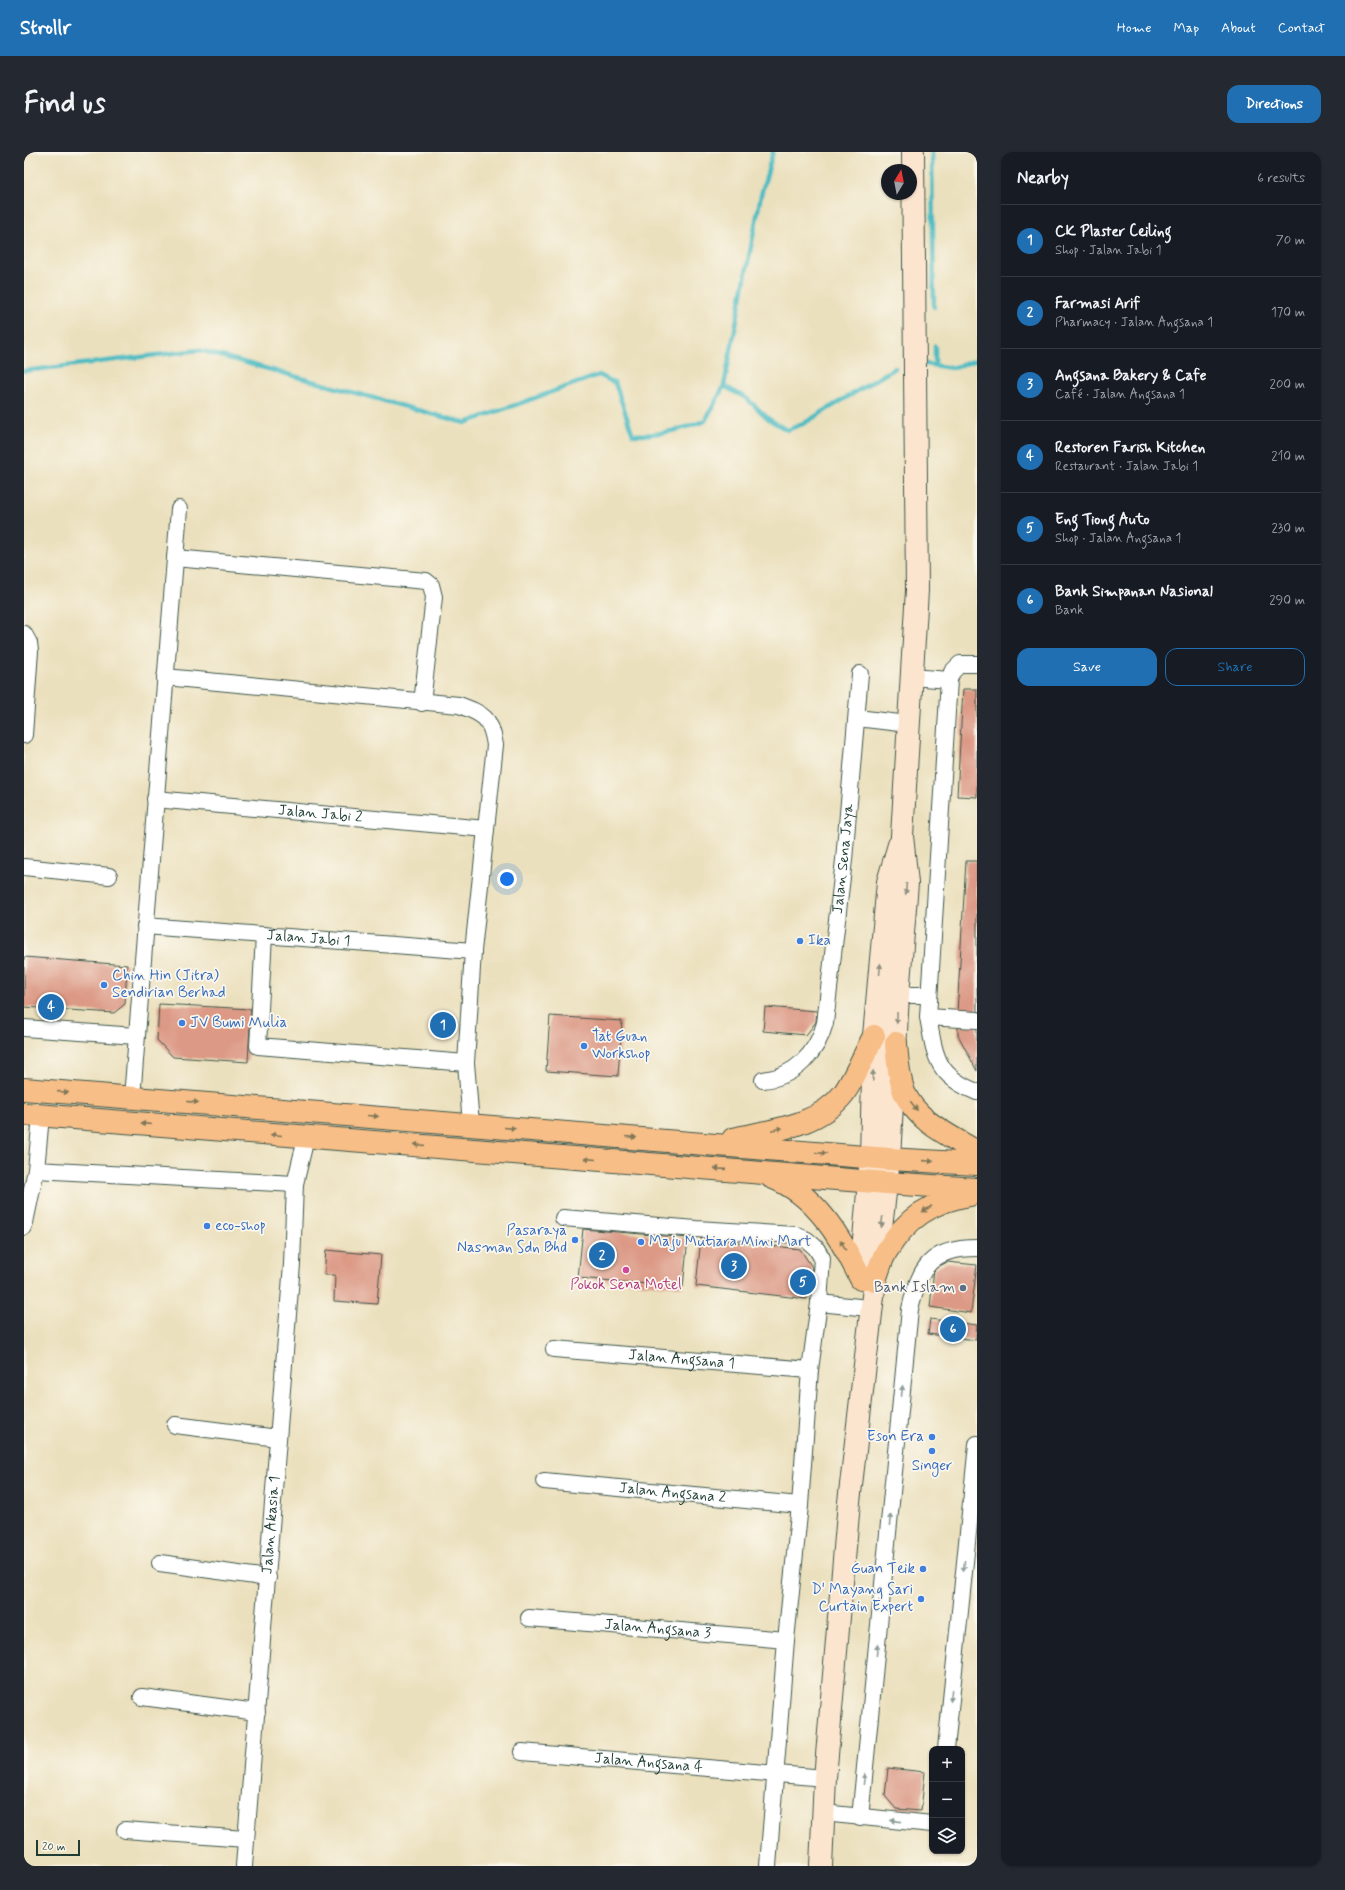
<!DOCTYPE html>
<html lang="en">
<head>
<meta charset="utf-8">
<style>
  body { margin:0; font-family:Mynerve,sans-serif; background:#242831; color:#f1f3f6 }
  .controls { position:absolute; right:12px; bottom:12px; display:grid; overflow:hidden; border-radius:8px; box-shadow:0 1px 3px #0004 }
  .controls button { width:36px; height:36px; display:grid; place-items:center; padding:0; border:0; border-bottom:1px solid #363941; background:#171b24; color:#f1f3f6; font:20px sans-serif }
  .compass { position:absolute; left:857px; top:12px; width:36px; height:36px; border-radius:50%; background:#171b24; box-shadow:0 1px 3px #0004; rotate:10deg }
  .scale { position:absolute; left:12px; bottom:10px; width:44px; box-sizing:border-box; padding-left:4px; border:2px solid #1f3d34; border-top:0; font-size:11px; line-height:14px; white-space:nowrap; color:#1f3d34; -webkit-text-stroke:3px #fbf7ec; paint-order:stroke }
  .you { position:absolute; left:483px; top:727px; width:14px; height:14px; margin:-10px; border:3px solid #fff; border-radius:50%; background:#1a73e8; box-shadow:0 0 0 6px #1a73e833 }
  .badge { display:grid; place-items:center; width:26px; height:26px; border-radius:50%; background:#1f6fb2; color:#fff; font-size:13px; font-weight:700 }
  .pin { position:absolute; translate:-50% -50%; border:2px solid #fff; box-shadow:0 1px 4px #0006 }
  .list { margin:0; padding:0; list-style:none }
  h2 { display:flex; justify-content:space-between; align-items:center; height:52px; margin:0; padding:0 16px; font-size:17px }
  h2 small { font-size:13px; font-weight:400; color:#9ea1a6 }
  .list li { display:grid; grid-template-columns:26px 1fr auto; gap:12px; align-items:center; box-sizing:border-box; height:72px; padding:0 16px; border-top:1px solid #363941 }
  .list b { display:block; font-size:15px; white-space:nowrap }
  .list p { margin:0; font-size:13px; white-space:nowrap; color:#9ea1a6 }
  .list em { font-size:13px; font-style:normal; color:#9ea1a6 }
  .actions { display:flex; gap:8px; padding:12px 16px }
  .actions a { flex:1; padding:9px 0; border:1px solid #1f6fb2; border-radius:12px; text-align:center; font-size:14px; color:#1f6fb2 }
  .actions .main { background:#1f6fb2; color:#fff }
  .icon { flex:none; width:22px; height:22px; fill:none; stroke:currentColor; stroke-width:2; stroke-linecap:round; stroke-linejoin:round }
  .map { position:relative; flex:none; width:953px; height:1714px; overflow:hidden; border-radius:12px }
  header { display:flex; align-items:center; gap:24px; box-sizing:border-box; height:56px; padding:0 20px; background:#1f6fb2; color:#fff }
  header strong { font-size:19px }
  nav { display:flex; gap:22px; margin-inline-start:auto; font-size:14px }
  .intro { display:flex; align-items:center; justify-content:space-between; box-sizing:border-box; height:96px; padding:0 24px }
  h1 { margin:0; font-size:28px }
  .button { padding:10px 18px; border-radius:12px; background:#1f6fb2; color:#fff; font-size:14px; font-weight:700 }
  main { display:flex; gap:24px; padding:0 24px }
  aside { flex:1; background:#171b24; border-radius:12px; box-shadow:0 1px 3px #0004 }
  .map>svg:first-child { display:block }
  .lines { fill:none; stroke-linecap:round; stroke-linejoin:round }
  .stream { stroke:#4dbcc3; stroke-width:4.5 }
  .building { fill:#dc9985 }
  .street-casing { stroke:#3e5549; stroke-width:18 }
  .secondary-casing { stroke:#3e5549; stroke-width:24 }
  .highway-casing { stroke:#3e5549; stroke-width:24 }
  .street { stroke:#fff; stroke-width:16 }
  .secondary { stroke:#fce5cf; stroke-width:22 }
  .highway { stroke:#f7be87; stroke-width:22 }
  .oneway { fill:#8e9182 }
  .oneway2 { fill:#807759 }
  .oneway3 { fill:#8f9e9a }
  .shop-dot { fill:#3f7fe0; stroke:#fbf7ec; stroke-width:1.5 }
  .hotel-dot { fill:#d1479c; stroke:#fbf7ec; stroke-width:1.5 }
  .service-dot { fill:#5c6f8a; stroke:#fbf7ec; stroke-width:1.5 }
  .labels { text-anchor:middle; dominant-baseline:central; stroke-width:3.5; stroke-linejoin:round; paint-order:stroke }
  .street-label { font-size:15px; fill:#1f3d34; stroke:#fbf7ec }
  .shop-label { font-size:15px; fill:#366cbe; stroke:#fbf7ec; text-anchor:start }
  .hotel-label { font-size:15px; fill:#b23c85; stroke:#fbf7ec }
  .service-label { font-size:15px; fill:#4e5e75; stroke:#fbf7ec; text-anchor:end }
</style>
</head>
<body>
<header>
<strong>Strollr</strong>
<nav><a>Home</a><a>Map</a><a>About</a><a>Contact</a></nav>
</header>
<div class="intro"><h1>Find us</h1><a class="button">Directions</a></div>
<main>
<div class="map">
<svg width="953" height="1714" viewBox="0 0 953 1714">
  <rect width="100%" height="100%" fill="#fbf7ec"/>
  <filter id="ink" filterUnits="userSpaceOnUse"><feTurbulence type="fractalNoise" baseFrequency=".025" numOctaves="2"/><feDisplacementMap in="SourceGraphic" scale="8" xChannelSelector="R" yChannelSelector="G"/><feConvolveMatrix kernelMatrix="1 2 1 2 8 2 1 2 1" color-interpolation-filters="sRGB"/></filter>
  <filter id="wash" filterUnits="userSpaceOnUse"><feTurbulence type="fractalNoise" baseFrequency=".012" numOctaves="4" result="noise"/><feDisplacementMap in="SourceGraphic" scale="16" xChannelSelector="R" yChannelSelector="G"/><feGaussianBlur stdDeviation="0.9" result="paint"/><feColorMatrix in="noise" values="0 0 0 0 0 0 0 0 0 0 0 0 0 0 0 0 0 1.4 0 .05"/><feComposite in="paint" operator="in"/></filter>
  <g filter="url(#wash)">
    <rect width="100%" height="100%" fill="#ebe0bd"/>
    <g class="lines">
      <path class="stream" d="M 908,0 L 910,155
        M 911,194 L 911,214
        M 901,212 L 928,216 L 953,208
        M 0,219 L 175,198 L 441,271 L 575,223 L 591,231 L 609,283 C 637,283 655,278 681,269 L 700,234 L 722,246 L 746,268 L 763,278 L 779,272 L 871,216
        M 700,234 L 737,43 L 749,0"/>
    </g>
    <g id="blocks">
      <path class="building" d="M 939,537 L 953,537 L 953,645 L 933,644 Z
        M 942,709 L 953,709 L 953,863 L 933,861 Z
        M 0,805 L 103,813 L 101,852 L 90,861 L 0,855 Z
        M 135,852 L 227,857 L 224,910 L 149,905 L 133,888 Z
        M 741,855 L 793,859 L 792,870 L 782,883 L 739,879 Z
        M 526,864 L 598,869 L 594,924 L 522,919 Z
        M 934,874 L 953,874 L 953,919 L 934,883 Z
        M 559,1077 L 664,1086 L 659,1135 L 554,1126 Z
        M 677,1086 L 776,1097 L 788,1115 L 783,1147 L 672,1134 Z
        M 302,1098 L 357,1103 L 353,1152 L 310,1149 L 311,1123 L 300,1123 Z
        M 923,1110 L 953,1113 L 947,1161 L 906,1155 L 910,1117 Z
        M 906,1167 L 953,1173 L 952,1188 L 904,1182 Z
        M 864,1616 L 901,1620 L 897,1659 L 872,1657 L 861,1644 Z"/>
    </g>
  </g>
  <g filter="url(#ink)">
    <use href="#blocks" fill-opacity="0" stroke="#3e5549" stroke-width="1"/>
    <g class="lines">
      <g class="street-casing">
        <g id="street">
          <path d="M 151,406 L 402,429 L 407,433 L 410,445 L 398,551"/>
          <path d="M 0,482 L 5,491 L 6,499 L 0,583"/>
          <path d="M 953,512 L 936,512 L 928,520 L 925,528 L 904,865 C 911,904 912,924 953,940"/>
          <path d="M 141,525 L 435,553 C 460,562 467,566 471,593 L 449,799 L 442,911 L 447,972"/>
          <path d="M 888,525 L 925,528"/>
          <path d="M 833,566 L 884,572"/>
          <path id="s1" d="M 131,647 L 462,677"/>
          <path d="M 0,715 L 85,724"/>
          <path id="s2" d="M 121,774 L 449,799"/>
          <path d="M 240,783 L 234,894 L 442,911"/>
          <path d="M 874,843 L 905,843"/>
          <path d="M 904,865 L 953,868"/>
          <path d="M 0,876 L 112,884"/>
          <path id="s3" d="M 739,928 C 771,925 793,901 801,871 L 820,708 L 836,522"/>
          <path d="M 108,946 L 155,357"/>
          <path d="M 17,964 L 12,1018 L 271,1032"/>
          <path d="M 539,1066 L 672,1077 L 772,1083 L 783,1088 L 792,1096 L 798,1106 L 795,1151 L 786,1218 L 776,1353 L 762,1488 L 744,1714"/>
          <path d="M 0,1075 L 12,1018"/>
          <path d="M 795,1151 L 835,1155"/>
          <path id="s4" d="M 530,1197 L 786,1218"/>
          <path d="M 151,1273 L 254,1286"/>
          <path id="s5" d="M 520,1329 L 776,1353"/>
          <path d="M 136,1411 L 244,1426"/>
          <path id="s6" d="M 505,1466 L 762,1488"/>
          <path d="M 118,1545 L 233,1560"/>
          <path d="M 922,1597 L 953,1292"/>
          <path id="s7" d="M 498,1600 L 801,1626"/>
          <path d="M 799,1661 L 908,1672"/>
          <path d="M 836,1666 L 886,1157 C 896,1115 906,1096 953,1096"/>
          <path d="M 101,1678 L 221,1687"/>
          <path id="s8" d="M 220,1714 L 268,1112 L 271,1032 L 282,986"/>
        </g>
      </g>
      <g class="secondary-casing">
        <path id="secondary" d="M 837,1122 L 847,1005 L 850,884 L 864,730 L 875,693
          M 797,1714 L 801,1626 L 825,1350 L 865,1007 L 874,843 L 883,731 L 878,684 L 893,438 L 889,0"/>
      </g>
      <g class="highway-casing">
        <path id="highway" d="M 872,891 C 873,905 875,926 880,940 C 893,970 927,984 953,1000
          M 0,937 L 865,1007 L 953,1012
          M 0,962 L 863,1031 L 953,1037
          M 709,987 C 747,978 794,975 820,941 C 832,924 840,902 850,884
          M 747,1025 C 792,1042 817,1086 837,1127
          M 851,1129 C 854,1119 857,1109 862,1100 C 882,1066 908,1049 946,1043"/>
      </g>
      <use href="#street" class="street"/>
      <use href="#secondary" class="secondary"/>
      <use href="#highway" class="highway"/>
    </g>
    <defs><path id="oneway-solid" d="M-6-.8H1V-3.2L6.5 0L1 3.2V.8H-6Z"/></defs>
    <g class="oneway">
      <use href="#oneway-solid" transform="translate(882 737) rotate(94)"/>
      <use href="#oneway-solid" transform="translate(856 817) rotate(-85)"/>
      <use href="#oneway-solid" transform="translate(873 866) rotate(92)"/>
      <use href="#oneway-solid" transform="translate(849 924) rotate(-89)"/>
      <use href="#oneway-solid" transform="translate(858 1070) rotate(97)"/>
    </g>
    <g class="oneway2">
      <use href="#oneway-solid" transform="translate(39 940) rotate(4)"/>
      <use href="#oneway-solid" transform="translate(169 950) rotate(4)"/>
      <use href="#oneway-solid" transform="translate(890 954) rotate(53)"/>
      <use href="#oneway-solid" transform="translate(349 964) rotate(5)"/>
      <use href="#oneway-solid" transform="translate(122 972) rotate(-175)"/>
      <use href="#oneway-solid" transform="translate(486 976) rotate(5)"/>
      <use href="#oneway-solid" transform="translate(753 977) rotate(-12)"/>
      <use href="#oneway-solid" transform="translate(252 983) rotate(-175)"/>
      <use href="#oneway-solid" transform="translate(607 985) rotate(5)"/>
      <use href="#oneway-solid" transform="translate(395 993) rotate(-176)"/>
      <use href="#oneway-solid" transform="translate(797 1001) rotate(5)"/>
      <use href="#oneway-solid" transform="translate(566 1007) rotate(-175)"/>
      <use href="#oneway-solid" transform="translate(904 1009) rotate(4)"/>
      <use href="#oneway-solid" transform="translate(696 1017) rotate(-176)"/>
      <use href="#oneway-solid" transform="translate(903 1057) rotate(147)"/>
      <use href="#oneway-solid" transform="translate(819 1093) rotate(-121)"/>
    </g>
    <g class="oneway3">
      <use href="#oneway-solid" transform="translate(878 1239) rotate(-84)"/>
      <use href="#oneway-solid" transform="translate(866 1368) rotate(-84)"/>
      <use href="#oneway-solid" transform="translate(940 1414) rotate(96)"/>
      <use href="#oneway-solid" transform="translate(853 1498) rotate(-84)"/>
      <use href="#oneway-solid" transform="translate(927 1544) rotate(96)"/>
      <use href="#oneway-solid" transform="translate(840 1627) rotate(-84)"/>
      <use href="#oneway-solid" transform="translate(872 1669) rotate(-174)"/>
    </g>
  </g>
  <g class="shop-dot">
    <circle cx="776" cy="789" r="4"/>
    <circle cx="80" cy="833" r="4"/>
    <circle cx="158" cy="871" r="4"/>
    <circle cx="560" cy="894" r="4"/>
    <circle cx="183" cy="1074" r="4"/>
    <circle cx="551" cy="1088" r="4"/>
    <circle cx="617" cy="1090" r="4"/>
    <circle cx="908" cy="1285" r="4"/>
    <circle cx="908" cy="1299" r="4"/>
    <circle cx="899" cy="1417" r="4"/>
    <circle cx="897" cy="1447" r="4"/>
  </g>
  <circle class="hotel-dot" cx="602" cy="1118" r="4"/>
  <circle class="service-dot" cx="939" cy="1136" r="4"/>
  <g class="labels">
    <g class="street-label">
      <text stroke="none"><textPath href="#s1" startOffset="166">Jalan Jabi 2</textPath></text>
      <text stroke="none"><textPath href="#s3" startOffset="255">Jalan Sena Jaya</textPath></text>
      <text stroke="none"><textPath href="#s2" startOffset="164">Jalan Jabi 1</textPath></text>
      <text stroke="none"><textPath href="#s4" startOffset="128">Jalan Angsana 1</textPath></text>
      <text stroke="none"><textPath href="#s5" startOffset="129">Jalan Angsana 2</textPath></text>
      <text stroke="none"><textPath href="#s8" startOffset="342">Jalan Akasia 1</textPath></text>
      <text stroke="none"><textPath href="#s6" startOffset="129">Jalan Angsana 3</textPath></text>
      <text stroke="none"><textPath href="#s7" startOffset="127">Jalan Angsana 4</textPath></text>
    </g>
    <g class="shop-label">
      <text x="784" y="789">Ika</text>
      <text x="88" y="824">Chin Hin (Jitra)<tspan x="88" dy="17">Sendirian Berhad</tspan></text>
      <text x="166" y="871">JV Bumi Mulia</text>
      <text x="568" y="885">Tat Guan<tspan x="568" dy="17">Workshop</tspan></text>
      <text x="191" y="1074">eco-shop</text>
      <text x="543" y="1079" text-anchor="end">Pasaraya<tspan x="543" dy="17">Nasman Sdn Bhd</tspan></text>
      <text x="625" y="1090">Maju Mutiara Mini Mart</text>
      <text x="900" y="1285" text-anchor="end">Eson Era</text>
      <text x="908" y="1314" text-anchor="middle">Singer</text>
      <text x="891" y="1417" text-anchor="end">Guan Teik</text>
      <text x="889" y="1438" text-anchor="end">D' Mayang Sari<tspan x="889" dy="17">Curtain Expert</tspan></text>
    </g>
    <g class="hotel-label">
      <text x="602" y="1133">Pokok Sena Motel</text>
    </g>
    <g class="service-label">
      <text x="931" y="1136">Bank Islam</text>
    </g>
  </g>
</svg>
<div class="controls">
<button>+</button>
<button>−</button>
<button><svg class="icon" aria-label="layers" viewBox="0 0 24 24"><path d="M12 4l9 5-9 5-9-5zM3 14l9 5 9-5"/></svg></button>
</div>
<svg class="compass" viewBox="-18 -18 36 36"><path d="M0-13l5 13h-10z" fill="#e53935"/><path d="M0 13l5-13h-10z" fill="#9ea1a6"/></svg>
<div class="scale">20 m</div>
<div class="you"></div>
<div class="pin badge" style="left:419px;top:873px">1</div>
<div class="pin badge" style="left:578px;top:1103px">2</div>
<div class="pin badge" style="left:710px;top:1114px">3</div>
<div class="pin badge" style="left:27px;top:855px">4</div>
<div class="pin badge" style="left:779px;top:1130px">5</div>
<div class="pin badge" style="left:929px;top:1177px">6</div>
</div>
<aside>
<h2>Nearby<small>6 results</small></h2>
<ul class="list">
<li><span class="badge">1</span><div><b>CK Plaster Ceiling</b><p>Shop · Jalan Jabi 1</p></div><em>70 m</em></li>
<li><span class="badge">2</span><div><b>Farmasi Arif</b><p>Pharmacy · Jalan Angsana 1</p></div><em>170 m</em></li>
<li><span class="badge">3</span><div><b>Angsana Bakery &amp; Cafe</b><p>Café · Jalan Angsana 1</p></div><em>200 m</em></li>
<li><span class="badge">4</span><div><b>Restoren Farish Kitchen</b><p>Restaurant · Jalan Jabi 1</p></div><em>210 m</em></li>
<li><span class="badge">5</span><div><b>Eng Tiong Auto</b><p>Shop · Jalan Angsana 1</p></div><em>230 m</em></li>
<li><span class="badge">6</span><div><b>Bank Simpanan Nasional</b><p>Bank</p></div><em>290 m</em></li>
</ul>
<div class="actions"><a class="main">Save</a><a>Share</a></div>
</aside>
</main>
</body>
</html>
